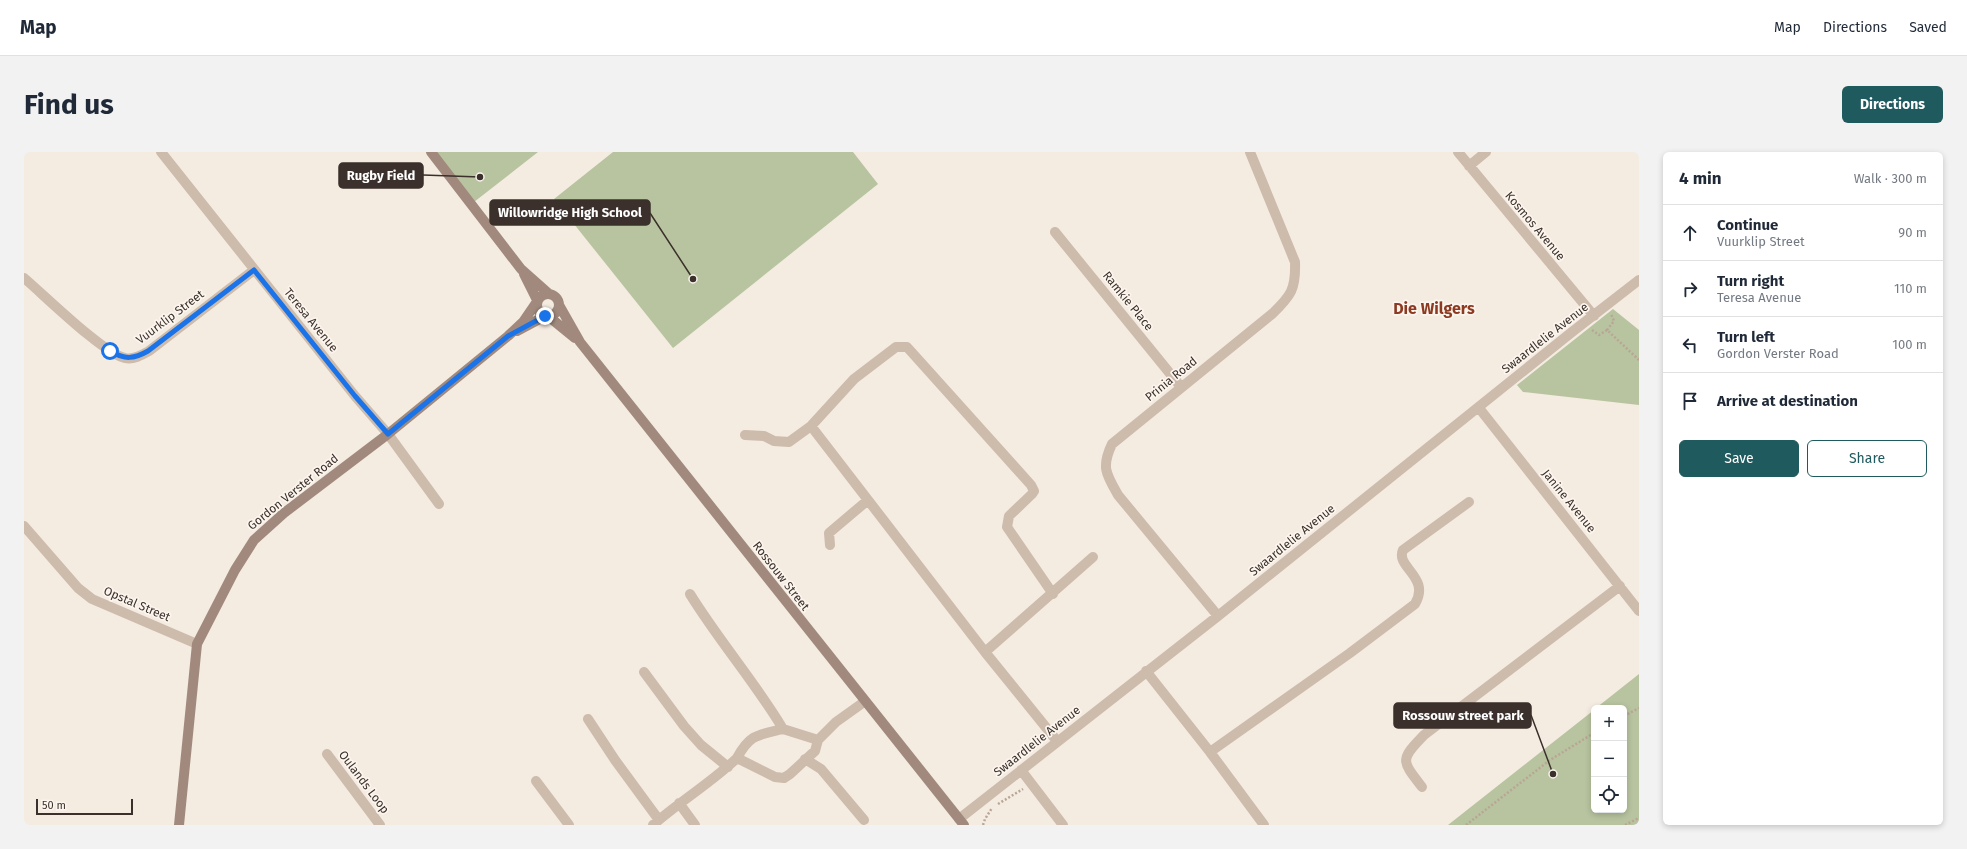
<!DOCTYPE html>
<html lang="en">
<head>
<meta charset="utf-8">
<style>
  body { margin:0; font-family:"Fira Sans",sans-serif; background:#f2f2f3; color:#1f2937 }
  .controls { position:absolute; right:12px; bottom:12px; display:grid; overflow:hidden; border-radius:6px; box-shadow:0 2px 6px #0003 }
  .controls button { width:36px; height:36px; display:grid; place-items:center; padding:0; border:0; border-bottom:1px solid #e0e1e3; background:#fff; color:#1f2937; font:20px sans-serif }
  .scale { position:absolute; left:12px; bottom:10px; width:97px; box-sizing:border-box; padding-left:4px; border:2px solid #3b302b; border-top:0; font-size:11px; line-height:14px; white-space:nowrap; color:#3b302b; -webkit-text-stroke:3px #fbf5ee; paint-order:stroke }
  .stop { position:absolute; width:12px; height:12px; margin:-9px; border:3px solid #1a73e8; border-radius:50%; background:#fff }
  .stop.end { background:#1a73e8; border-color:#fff; box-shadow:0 1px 4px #0008 }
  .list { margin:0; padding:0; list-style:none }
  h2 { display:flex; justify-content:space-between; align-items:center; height:52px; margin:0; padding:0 16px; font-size:17px }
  h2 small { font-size:13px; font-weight:400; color:#747a83 }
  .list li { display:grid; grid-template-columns:26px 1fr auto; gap:12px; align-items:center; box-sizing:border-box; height:56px; padding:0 16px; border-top:1px solid #e0e1e3 }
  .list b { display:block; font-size:15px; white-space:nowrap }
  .list p { margin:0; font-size:13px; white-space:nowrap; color:#747a83 }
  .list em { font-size:13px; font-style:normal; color:#747a83 }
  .actions { display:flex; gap:8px; padding:12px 16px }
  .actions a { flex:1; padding:9px 0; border:1px solid #1f5a5e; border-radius:6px; text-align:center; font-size:14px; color:#1f5a5e }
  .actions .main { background:#1f5a5e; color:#fff }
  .icon { flex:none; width:22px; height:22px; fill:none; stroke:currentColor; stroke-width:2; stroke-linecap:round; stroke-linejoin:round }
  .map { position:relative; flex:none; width:1615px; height:673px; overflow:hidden; border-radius:6px }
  header { display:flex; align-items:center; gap:24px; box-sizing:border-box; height:56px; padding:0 20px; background:#fff; border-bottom:1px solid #e0e1e3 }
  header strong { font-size:19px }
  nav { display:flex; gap:22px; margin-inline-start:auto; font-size:14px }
  .intro { display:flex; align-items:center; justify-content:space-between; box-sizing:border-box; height:96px; padding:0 24px }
  h1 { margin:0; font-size:28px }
  .button { padding:10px 18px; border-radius:6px; background:#1f5a5e; color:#fff; font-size:14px; font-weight:700 }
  main { display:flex; gap:24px; padding:0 24px }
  aside { flex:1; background:#fff; border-radius:6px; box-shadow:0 2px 6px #0003 }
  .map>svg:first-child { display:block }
  .green { fill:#b8c4a0 }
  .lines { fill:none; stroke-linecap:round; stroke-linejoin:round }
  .path { stroke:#b9a596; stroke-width:2.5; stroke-dasharray:2 2; stroke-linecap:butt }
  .street { stroke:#cdbbac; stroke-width:10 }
  .secondary { stroke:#a18a7d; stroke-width:10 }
  .route { stroke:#1a73e8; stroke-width:5 }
  .labels { text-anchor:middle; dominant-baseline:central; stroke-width:3.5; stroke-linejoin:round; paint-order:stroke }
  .street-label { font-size:12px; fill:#3b302b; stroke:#fbf5ee }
  .district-label { font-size:16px; font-weight:bold; fill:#8c3b22; stroke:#fbf5ee }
  .leader { fill:none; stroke:#3b302b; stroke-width:1.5 }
  .callout-dot { fill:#3b302b; stroke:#fbf5ee; stroke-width:1.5 }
  .callout { fill:#3b302b; stroke:#3b302b; stroke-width:1.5 }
  .callout-label { font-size:13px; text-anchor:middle; font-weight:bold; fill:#fff }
</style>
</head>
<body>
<header>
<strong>Map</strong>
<nav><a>Map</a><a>Directions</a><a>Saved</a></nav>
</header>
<div class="intro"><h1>Find us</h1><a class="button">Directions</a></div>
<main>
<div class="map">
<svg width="1615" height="673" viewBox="0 0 1615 673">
  <rect width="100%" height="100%" fill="#f4ebe1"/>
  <path class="green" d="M 412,0 L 514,0 L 450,50 Z
    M 589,0 L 829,0 L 854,32 L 649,196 L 530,47 Z
    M 1589,157 L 1615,178 L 1615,253 L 1499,240 L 1493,233 Z
    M 1615,522 L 1615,670 L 1611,673 L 1424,673 L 1570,558 L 1570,658 L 1600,658 L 1600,556 L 1572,556 Z"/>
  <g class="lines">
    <path class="path" d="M 1568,178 L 1575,183 L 1583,178 L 1615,208
      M 1583,178 L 1590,169 L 1587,162
      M 1600,564 L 1615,556
      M 974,652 L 999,637
      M 959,673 L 961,667 L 968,656
      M 1442,673 L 1526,608 L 1570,581
      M 1601,673 L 1615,666"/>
    <path class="street" d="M 137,0 L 331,244 L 364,282 L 415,352
      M 1434,0 L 1570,164
      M 1445,14 L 1462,0
      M 1031,80 L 1157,235
      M 0,126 C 19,142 81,203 101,206 C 109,208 118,203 125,199 L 230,118
      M 1455,256 L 1615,459
      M 787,274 L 961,500 L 1033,589
      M 721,283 L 740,284 L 750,289 L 765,290 L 787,274 L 830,227 L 872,195 L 883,195 L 1007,333 L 1010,339 L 1008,342 L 985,364 L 983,375 L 1029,442
      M 0,374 L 54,436 L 68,447 L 173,492
      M 806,393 L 805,381 L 844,348
      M 666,442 C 695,489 731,530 759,577 L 794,588
      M 1194,464 L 1094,343 C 1082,322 1077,315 1088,292 L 1248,162 C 1267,144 1272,137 1271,110 L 1226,0
      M 961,500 L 1069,405
      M 1122,519 L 1186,600 L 1240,673
      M 620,520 L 660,574 L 677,593 L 704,615
      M 564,567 L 591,608 L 635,668
      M 1186,600 L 1326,501 L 1391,452 C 1407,425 1371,415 1379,398 L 1445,350
      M 303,602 L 356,673
      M 713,606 C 726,582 734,583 759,577
      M 781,607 L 797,617 L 840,668
      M 997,618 L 1039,673
      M 512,629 L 545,673
      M 1398,635 C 1377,608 1376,608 1400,583 L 1596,434
      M 655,651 L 671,673
      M 935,667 L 1194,464 L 1548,180 L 1615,128
      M 629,673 C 656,649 687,631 713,606 L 751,625 L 760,626 L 766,622 L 791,599 L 794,588 L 812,570 L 840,550"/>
    <path class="secondary" d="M 407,0 L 497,117 L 524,141
      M 500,122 L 513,148
      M513 153a11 11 0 1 1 22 0a11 11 0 1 1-22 0Z
      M 535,153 L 556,190 L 940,673
      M 524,164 L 551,186
      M 493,179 L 521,164
      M 155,673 L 173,492 L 211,418 L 230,388 L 260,361 L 364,282 L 484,184 L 499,170 L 512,151"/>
  </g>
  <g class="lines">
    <path class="route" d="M 86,199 C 101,208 110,207 124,199 L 230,118 L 331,244 L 364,282 L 484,184 L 521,164"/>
  </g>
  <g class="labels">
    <g class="street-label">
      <text transform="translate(1511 74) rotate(50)">Kosmos Avenue</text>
      <text transform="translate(1104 149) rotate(51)">Ramkie Place</text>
      <text transform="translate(146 165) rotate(-37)">Vuurklip Street</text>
      <text transform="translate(287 168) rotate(51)">Teresa Avenue</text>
      <text transform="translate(1521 186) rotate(-38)">Swaardlelie Avenue</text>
      <text transform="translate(1147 227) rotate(-39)">Prinia Road</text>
      <text transform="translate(269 340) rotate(-39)">Gordon Verster Road</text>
      <text transform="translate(1545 349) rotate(51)">Janine Avenue</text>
      <text transform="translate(1268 388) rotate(-39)">Swaardlelie Avenue</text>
      <text transform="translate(757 424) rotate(52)">Rossouw Street</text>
      <text transform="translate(113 452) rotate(23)">Opstal Street</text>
      <text transform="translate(1013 589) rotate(-38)">Swaardlelie Avenue</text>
      <text transform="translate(340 630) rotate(53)">Oulands Loop</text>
    </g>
    <g class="district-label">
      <text x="1410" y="156">Die Wilgers</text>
    </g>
  </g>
  <path class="leader" d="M456 25L399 23M669 127L626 61M1529 622L1507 563"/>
  <g class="callout-dot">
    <circle cx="456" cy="25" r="4"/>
    <circle cx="669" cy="127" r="4"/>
    <circle cx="1529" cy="622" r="4"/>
  </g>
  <g class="callout">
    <rect x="315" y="11" width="84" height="25" rx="4"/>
    <rect x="466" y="48" width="160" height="25" rx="4"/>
    <rect x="1370" y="551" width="137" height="25" rx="4"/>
  </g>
  <g class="callout-label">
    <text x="357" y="28">Rugby Field</text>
    <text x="546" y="65">Willowridge High School</text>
    <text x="1439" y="568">Rossouw street park</text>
  </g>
</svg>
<div class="controls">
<button>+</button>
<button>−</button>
<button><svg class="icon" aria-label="locate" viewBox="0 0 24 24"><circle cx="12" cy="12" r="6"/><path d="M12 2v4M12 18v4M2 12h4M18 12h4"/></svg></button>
</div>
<div class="scale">50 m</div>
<div class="stop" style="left:86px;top:199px"></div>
<div class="stop end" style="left:521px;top:164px"></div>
</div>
<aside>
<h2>4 min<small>Walk · 300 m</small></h2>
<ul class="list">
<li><svg class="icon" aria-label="ahead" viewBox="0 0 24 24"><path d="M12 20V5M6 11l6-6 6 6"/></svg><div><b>Continue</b><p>Vuurklip Street</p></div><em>90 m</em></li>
<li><svg class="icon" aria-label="right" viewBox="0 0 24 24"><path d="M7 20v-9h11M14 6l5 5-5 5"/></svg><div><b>Turn right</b><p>Teresa Avenue</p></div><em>110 m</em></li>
<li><svg class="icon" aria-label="left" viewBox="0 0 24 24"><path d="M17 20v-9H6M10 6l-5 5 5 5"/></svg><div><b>Turn left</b><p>Gordon Verster Road</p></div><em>100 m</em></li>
<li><svg class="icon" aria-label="arrive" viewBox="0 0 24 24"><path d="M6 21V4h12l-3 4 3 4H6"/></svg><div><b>Arrive at destination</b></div></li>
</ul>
<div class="actions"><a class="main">Save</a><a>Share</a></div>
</aside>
</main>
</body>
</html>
